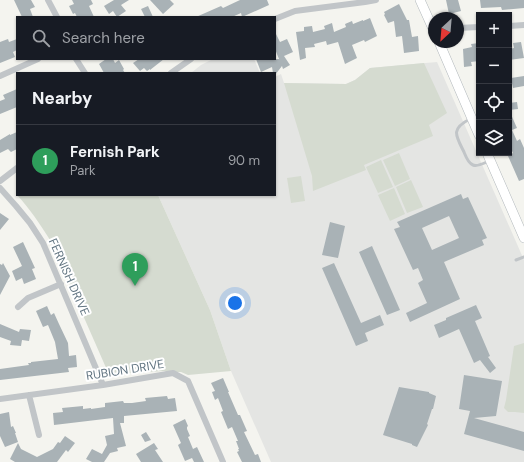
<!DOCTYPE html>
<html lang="en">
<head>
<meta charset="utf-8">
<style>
  body { margin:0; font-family:"DM Sans",sans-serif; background:#20242c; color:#f1f3f6 }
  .controls { position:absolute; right:12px; top:12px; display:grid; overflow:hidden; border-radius:0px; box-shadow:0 1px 3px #0004 }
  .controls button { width:36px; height:36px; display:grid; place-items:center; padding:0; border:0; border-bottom:1px solid #363941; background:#171b24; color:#f1f3f6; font:20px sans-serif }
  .compass { position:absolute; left:428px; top:12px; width:36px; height:36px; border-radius:50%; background:#171b24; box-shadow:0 1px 3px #0004; rotate:206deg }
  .you { position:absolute; left:235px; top:303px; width:14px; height:14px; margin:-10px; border:3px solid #fff; border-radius:50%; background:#1a73e8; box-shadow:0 0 0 6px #1a73e833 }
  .badge { display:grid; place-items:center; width:26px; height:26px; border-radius:50%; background:#e9431a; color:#fff; font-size:13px; font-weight:700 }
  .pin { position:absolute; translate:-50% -33px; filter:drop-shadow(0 1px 2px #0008) }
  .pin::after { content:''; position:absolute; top:21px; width:14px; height:12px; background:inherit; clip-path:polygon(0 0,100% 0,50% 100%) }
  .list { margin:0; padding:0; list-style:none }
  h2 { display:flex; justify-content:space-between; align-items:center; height:52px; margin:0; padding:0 16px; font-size:17px }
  h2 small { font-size:13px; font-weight:400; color:#9ea1a6 }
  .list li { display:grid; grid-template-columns:26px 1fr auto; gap:12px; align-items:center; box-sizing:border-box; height:72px; padding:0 16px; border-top:1px solid #363941 }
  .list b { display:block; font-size:15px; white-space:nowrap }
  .list p { margin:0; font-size:13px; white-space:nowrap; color:#9ea1a6 }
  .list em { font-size:13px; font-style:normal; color:#9ea1a6 }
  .icon { flex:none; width:22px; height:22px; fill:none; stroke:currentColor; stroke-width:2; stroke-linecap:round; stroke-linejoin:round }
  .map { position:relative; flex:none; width:524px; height:462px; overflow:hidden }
  .search { position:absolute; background:#171b24; box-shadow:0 1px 3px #0004; left:16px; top:16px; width:260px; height:44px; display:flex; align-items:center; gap:10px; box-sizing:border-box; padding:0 14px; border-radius:0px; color:#9ea1a6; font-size:15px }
  .panel { position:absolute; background:#171b24; box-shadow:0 1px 3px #0004; left:16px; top:72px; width:260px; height:124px; border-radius:0px }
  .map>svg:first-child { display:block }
  .built { fill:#e4e5e3 }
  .green { fill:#d5dbd0 }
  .building { fill:#a9b2b6; fill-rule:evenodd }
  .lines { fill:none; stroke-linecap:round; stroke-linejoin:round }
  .secondary-casing { stroke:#b3b9bd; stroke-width:10 }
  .lane { stroke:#c1c5c8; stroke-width:3 }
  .street { stroke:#c1c5c8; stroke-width:6 }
  .secondary { stroke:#fff; stroke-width:9 }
  .labels { text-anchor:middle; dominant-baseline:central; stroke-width:4; stroke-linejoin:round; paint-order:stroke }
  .street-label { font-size:12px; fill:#627582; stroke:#fff }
</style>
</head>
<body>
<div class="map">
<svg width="524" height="462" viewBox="0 0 524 462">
  <rect width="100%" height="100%" fill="#f4f4ef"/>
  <path class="built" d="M 213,59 L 254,59 L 260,73 L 191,73 L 201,65 Z
    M 437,62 L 524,260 L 524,462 L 271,462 L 231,371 L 210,310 L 158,195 L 275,195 L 275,77 L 281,74 L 284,83 L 346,84 L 355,80 L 370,68 Z"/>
  <path class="green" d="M 424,63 L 447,113 L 429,125 L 433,136 L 364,165 L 366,170 L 313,191 L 312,176 L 284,83 L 346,84 L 355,80 L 370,68 Z
    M 399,153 L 410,179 L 395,186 L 383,160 Z
    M 381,160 L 393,187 L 378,193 L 366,167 Z
    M 301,176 L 305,201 L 291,203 L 287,178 Z
    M 411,180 L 423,207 L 407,213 L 396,187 Z
    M 394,188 L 405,214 L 390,221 L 378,195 Z
    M 17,195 L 158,195 L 210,310 L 231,371 L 188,375 L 181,372 L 168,372 L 164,371 L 116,374 L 111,373 L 107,370 L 50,240 C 40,224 30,209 17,195 Z
    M 524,343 L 524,413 L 515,412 L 508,412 L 504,408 L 506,400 L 514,346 Z"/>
  <path class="building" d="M 14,0 L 31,0 L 35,7 L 30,9 L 33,17 L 22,17 Z
    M 72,0 L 91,0 L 93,4 L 89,6 L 94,17 L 77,17 L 75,13 L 73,14 L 69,6 L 74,4 Z
    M 114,0 L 129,0 L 121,5 L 126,11 L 117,17 L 113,11 L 109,14 L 104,6 Z
    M 150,0 L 170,0 L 174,4 L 163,14 Z
    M 240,0 L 267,0 L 269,5 L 242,17 L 241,13 L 232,17 L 196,17 L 221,6 L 223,8 Z
    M 446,0 L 458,0 L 461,11 L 449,14 Z
    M 480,0 L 524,0 L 524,8 L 502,10 L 501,7 L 481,8 Z
    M 399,4 L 407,20 L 409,20 L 412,37 L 418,36 L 419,51 L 404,53 L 402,36 L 396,37 L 394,21 L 388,23 L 384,15 L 385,14 L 384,12 Z
    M 148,6 L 153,17 L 145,17 L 141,9 Z
    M 370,18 L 377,36 L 365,42 L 364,40 L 352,45 L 357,58 L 345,64 L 338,42 L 327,45 L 326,41 L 314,44 L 315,47 L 305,48 L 306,58 L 300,60 L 296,32 L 304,31 L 304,27 L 312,26 L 313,32 L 325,29 L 324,26 L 332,23 L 334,32 L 346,27 L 345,24 L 352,21 L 353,24 L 363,20 L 363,21 Z
    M 275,32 L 280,42 L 287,39 L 293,52 L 284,56 L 290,65 L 283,69 L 282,66 L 275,75 L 275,73 L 273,73 L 272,67 L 261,72 L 256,59 L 279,59 L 275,49 Z
    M 8,39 L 9,42 L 17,39 L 17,50 L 13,52 L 15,57 L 0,63 L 0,42 Z
    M 521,42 L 524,58 L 509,60 L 509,49 L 514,48 L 513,43 Z
    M 479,43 L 479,61 L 471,62 L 472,66 L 464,67 L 463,49 L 472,47 L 471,44 Z
    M 106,59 L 113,59 L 115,63 L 119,60 L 124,69 L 123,70 L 125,73 L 104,73 L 99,64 Z
    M 139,59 L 164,59 L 150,70 L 150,69 L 147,71 L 144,68 L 140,71 L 133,63 Z
    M 524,76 L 524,86 L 513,88 L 511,78 Z
    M 17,89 L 17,107 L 0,114 L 0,101 L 5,99 L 3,95 Z
    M 517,102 L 518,109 L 509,110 L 509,103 Z
    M 509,110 L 517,128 L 512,130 L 517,141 L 520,139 L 524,148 L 524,179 L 519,181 L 508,156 L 513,153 L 509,145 Z
    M 17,132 L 17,149 L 11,152 L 8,149 L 0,153 L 0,140 L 10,134 L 10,135 Z
    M 461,194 L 463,199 L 468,197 L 487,238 L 482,240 L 484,245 L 444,262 L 460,299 L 410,322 L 406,313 L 427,303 L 418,283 L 423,280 L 418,268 L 413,270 L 394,229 L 400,227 L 397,222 ZM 449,216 L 459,238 L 432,250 L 422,228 Z
    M 0,213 L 9,219 L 0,230 Z
    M 330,222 L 345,226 L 338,258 L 322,255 Z
    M 23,242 L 35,268 L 32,269 L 36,279 L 24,284 L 22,278 L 16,281 L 12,271 L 22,266 L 13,247 Z
    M 372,246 L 400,310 L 387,315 L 359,252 Z
    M 3,263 L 10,276 L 0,295 L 0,264 L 2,265 Z
    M 334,263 L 361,323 L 380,315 L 384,325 L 365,333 L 368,341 L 356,346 L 322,268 Z
    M 476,305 L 482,318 L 475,321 L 490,356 L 488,357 L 496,368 L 490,373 L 480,360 L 474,363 L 459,329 L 439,338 L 434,325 L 446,320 L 446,318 Z
    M 47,306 L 51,315 L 54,313 L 59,324 L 68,343 L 69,356 L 76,355 L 77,367 L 68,368 L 69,372 L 0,380 L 0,369 L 29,365 L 28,363 L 31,363 L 31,362 L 58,359 L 55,342 L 48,325 L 43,327 L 36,311 Z
    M 0,324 L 19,332 L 20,329 L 31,330 L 29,341 L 22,340 L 21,346 L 10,345 L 11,341 L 0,337 Z
    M 464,375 L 502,381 L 496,416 L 474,418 L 524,432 L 524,451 L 464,434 L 470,411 L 459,409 Z
    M 223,378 L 229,392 L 228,392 L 238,415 L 240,415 L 247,431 L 244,432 L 255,455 L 258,454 L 261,462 L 242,462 L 237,452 L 239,451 L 238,449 L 239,449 L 236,441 L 238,441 L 232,427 L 228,429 L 221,412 L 223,411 L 218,398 L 215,400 L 212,392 L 215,391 L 211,383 Z
    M 399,387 L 429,392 L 429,393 L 436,396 L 433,409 L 432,409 L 427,424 L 428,425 L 417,447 L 412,445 L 412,444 L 383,435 Z
    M 167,396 L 168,399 L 175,398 L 177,411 L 124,416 L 124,423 L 120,423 L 126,446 L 117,448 L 118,451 L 110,453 L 104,462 L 92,462 L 86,459 L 92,449 L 102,454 L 107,445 L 105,436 L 114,434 L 113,418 L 54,425 L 53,413 L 63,412 L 62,408 L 83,406 L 83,409 L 91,408 L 91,409 L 105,407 L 105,403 L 123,401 L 124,403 L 132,403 L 146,401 L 145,398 Z
    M 9,412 L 11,427 L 13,426 L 16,433 L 15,433 L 18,442 L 5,447 L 0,436 L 0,414 Z
    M 185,419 L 188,426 L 187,427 L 187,429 L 190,436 L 188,437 L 193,449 L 197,447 L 204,462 L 194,462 L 192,458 L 185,461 L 178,445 L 181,443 L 173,425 Z
    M 146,432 L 151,440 L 145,442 L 141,435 Z
    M 65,436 L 75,443 L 68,452 L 66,450 L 57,462 L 15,462 L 10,459 L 18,443 L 21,449 L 37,457 L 53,449 L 58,442 L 60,443 Z
    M 154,443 L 158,449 L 155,450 L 163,462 L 141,462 L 136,454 Z"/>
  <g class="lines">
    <g class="secondary-casing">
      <path id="secondary" d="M 420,0 L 434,31
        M 439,42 L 479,135
        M 487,153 L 524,238"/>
    </g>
    <path class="lane" d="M 470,119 C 450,129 456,136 464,152 C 466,157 468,163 473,165 C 478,167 484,163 489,161
      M 516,260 L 524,257"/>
    <path class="street" d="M 48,0 L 57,17
      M 275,19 L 295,11 L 365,2 L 376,0
      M 509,26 L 524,25
      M 458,28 L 479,27
      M 76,59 L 85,73
      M 171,73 L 191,59
      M 0,76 L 38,59
      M 0,181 L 17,168
      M 0,188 L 16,206 L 30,223 L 43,243 L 103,385
      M 18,307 L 28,298 L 61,284
      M 29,395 L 39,435
      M 0,399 L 103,385 L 173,373 L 188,381 L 223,462"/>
    <use href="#secondary" class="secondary"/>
  </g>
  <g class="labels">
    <g class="street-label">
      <text transform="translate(69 277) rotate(66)">FERNISH DRIVE</text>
      <text transform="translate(125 370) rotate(-9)">RUBION DRIVE</text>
    </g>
  </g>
</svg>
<div class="controls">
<button>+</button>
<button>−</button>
<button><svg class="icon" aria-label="locate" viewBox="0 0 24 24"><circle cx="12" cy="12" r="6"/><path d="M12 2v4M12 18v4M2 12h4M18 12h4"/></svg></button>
<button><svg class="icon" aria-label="layers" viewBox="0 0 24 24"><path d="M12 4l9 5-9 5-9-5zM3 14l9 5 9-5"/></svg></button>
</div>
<svg class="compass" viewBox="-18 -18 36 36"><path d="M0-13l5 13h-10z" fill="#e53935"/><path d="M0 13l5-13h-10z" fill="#9ea1a6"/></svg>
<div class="you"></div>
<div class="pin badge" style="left:135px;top:286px;background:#2e9e5b">1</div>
<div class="search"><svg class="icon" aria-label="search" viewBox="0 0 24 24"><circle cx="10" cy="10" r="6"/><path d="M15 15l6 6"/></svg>Search here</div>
<section class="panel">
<h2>Nearby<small></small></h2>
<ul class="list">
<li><span class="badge" style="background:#2e9e5b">1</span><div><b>Fernish Park</b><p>Park</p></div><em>90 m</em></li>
</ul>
</section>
</div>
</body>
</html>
